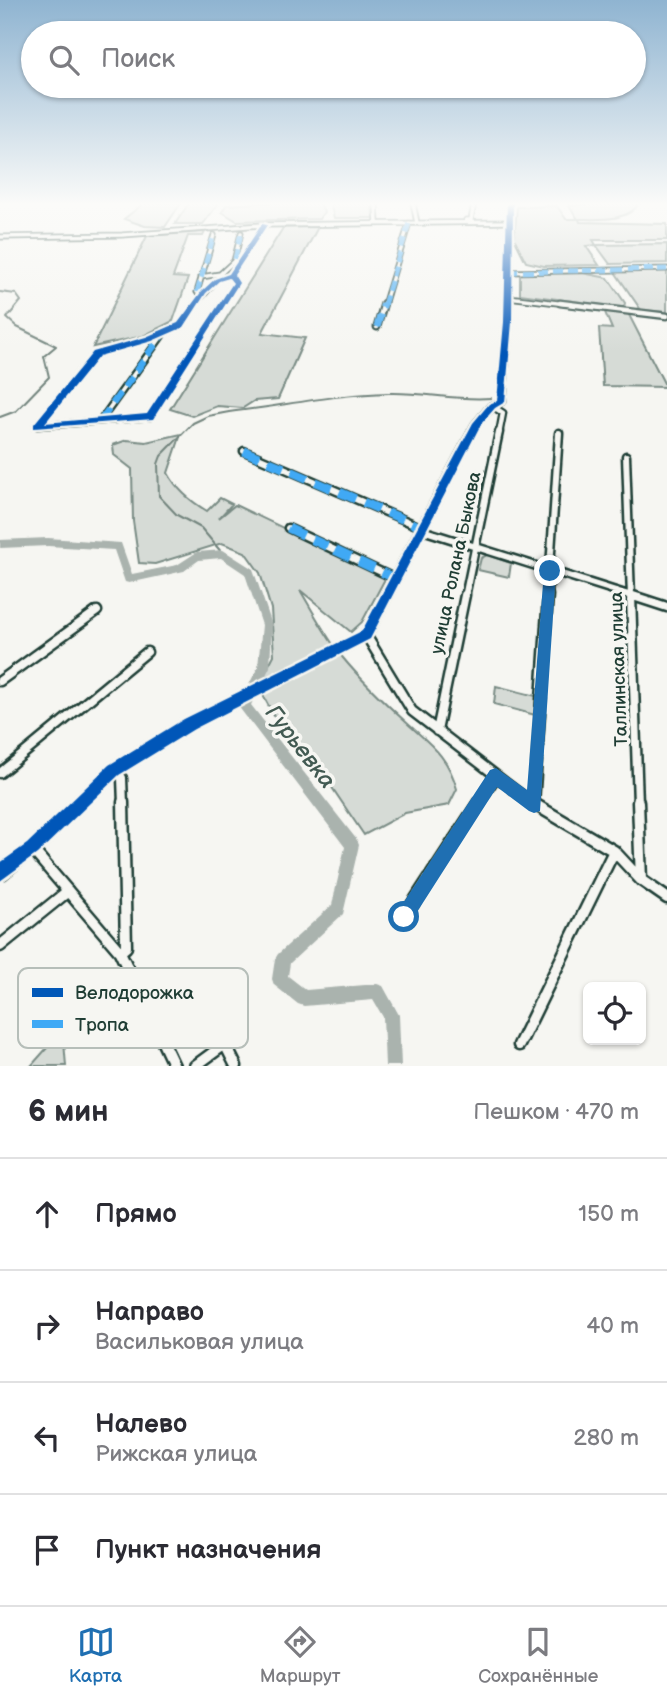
<!DOCTYPE html>
<html lang="ru">
<head>
<meta charset="utf-8">
<style>
  body { margin:0; font-family:"Balsamiq Sans",sans-serif; background:#f7f7f7; color:#2b2b33 }
  .controls { position:absolute; right:21px; bottom:21px; display:grid; overflow:hidden; border-radius:10px; box-shadow:0 2px 5px #0004 }
  .controls button { width:63px; height:63px; display:grid; place-items:center; padding:0; border:0; border-bottom:2px solid #e1e1e2; background:#fff; color:#2b2b33; font:35px sans-serif }
  .stop { position:absolute; width:21px; height:21px; margin:-16px; border:5px solid #1f6fb2; border-radius:50%; background:#fff }
  .stop.end { background:#1f6fb2; border-color:#fff; box-shadow:0 2px 7px #0008 }
  .list { margin:0; padding:0; list-style:none }
  h2 { display:flex; justify-content:space-between; align-items:center; height:91px; margin:0; padding:0 28px; font-size:30px }
  h2 small { font-size:23px; font-weight:400; color:#7c7c81 }
  .list li { display:grid; grid-template-columns:46px 1fr auto; gap:21px; align-items:center; box-sizing:border-box; height:112px; padding:0 28px; border-top:2px solid #e1e1e2 }
  .list b { display:block; font-size:26px; white-space:nowrap }
  .list p { margin:0; font-size:23px; white-space:nowrap; color:#7c7c81 }
  .list em { font-size:23px; font-style:normal; color:#7c7c81 }
  .icon { flex:none; width:38px; height:38px; fill:none; stroke:currentColor; stroke-width:2; stroke-linecap:round; stroke-linejoin:round }
  .map { position:relative; flex:none; width:667px; height:1066px; overflow:hidden }
  .search { position:absolute; background:#fff; box-shadow:0 2px 5px #0004; left:21px; right:21px; top:21px; height:77px; display:flex; align-items:center; gap:18px; box-sizing:border-box; padding:0 24px; border-radius:38px; color:#7c7c81; font-size:26px }
  .sheet { height:539px; background:#fff }
  nav { display:flex; justify-content:space-around; align-items:center; box-sizing:border-box; height:98px; border-top:2px solid #e1e1e2; background:#fff; font-size:19px; color:#7c7c81 }
  nav a { display:grid; justify-items:center; gap:4px }
  nav .on { color:#1f6fb2 }
  .map>svg:first-child { display:block }
  .green { fill:#d6dbd6; stroke:#7a8c85; stroke-width:2 }
  .lines { fill:none; stroke-linecap:round; stroke-linejoin:round }
  .stream { stroke:#72847d; stroke-width:2 }
  .river { fill:#aab3ae; fill-rule:evenodd }
  .street-far4-casing { stroke:#1f3d34; stroke-width:7 }
  .street-far3-casing { stroke:#1f3d34; stroke-width:9 }
  .street-far2-casing { stroke:#1f3d34; stroke-width:11 }
  .street-far1-casing { stroke:#1f3d34; stroke-width:13 }
  .street-casing { stroke:#1f3d34; stroke-width:15 }
  .secondary-casing { stroke:#1f3d34; stroke-width:5 }
  .street-far4 { stroke:#f6f6f2; stroke-width:3.5 }
  .street-far3 { stroke:#f6f6f2; stroke-width:4.5 }
  .street-far2 { stroke:#f6f6f2; stroke-width:6 }
  .street-far1 { stroke:#f6f6f2; stroke-width:8 }
  .street { stroke:#f6f6f2; stroke-width:10 }
  .secondary { fill:#f6f6f2; fill-rule:evenodd }
  .quiet-far2 { stroke:#3fa9f5; stroke-width:5; stroke-dasharray:10 5; stroke-linecap:butt }
  .quiet-far1 { stroke:#3fa9f5; stroke-width:7; stroke-dasharray:13 7; stroke-linecap:butt }
  .quiet { stroke:#3fa9f5; stroke-width:9; stroke-dasharray:17 9; stroke-linecap:butt }
  .cycleway-casing { stroke:#f6f6f2; stroke-width:5 }
  .cycleway { fill:#0057b8; fill-rule:evenodd }
  .route { fill:#1f6fb2 }
  .labels { text-anchor:middle; dominant-baseline:central; stroke-width:7; stroke-linejoin:round; paint-order:stroke }
  .street-label { font-size:18px; fill:#1f3d34; stroke:#f6f6f2 }
  .near-water-label { font-size:23px; font-style:italic; fill:#425a52; stroke:#f6f6f2 }
  .key { fill:#f6f6f2; stroke:#b6beb9; stroke-width:2 }
  .key-label { font-size:19px; fill:#1f3d34 }
</style>
</head>
<body>
<div class="map">
<svg width="667" height="1066" viewBox="0 0 667 1066">
  <rect width="100%" height="100%" fill="#f6f6f2"/>
  <filter id="ink" filterUnits="userSpaceOnUse"><feTurbulence type="fractalNoise" baseFrequency=".0143" numOctaves="2"/><feDisplacementMap in="SourceGraphic" scale="14" xChannelSelector="R" yChannelSelector="G"/><feConvolveMatrix kernelMatrix="1 2 1 2 8 2 1 2 1" color-interpolation-filters="sRGB"/></filter>
  <g filter="url(#ink)">
    <path class="green" d="M 144,203 L 181,203 L 165,227 L 145,226 L 124,219 Z
      M 189,203 L 219,203 L 203,224 L 175,224 Z
      M 260,203 L 320,203 L 324,212 L 319,219 L 237,221 L 222,212 L 226,205 Z
      M 330,203 L 372,203 L 373,218 L 334,218 Z
      M 602,203 L 639,203 C 629,222 598,219 579,219 L 580,222 L 667,224 L 667,240 L 593,240 L 596,245 L 667,244 L 667,263 L 610,264 L 596,245 L 586,246 L 599,265 L 544,266 L 526,262 L 514,238 L 517,207 L 557,206 L 566,219 L 578,219 L 569,206 Z
      M 318,227 L 262,333 L 305,338 L 278,399 L 254,401 L 243,408 L 217,406 L 192,416 L 170,409 L 283,228 Z
      M 205,232 L 203,236 L 188,236 L 173,277 L 188,278 L 173,321 L 143,336 L 93,347 L 147,236 Z
      M 667,271 L 667,312 L 641,310 L 615,272 Z
      M 582,273 L 608,278 L 625,303 L 624,308 L 520,294 L 520,274 Z
      M 604,310 L 628,313 L 666,387 L 603,386 L 599,328 L 612,329 Z
      M 181,434 L 168,473 C 177,490 190,501 207,511 L 220,498 L 232,504 L 219,518 L 235,505 L 386,577 L 362,622 L 351,632 L 300,590 C 314,613 326,637 343,658 C 362,681 385,703 407,723 C 431,745 448,756 457,789 L 449,805 L 405,813 L 364,835 L 312,758 L 281,729 L 258,686 L 274,655 L 271,609 L 260,573 L 245,552 L 222,543 L 155,564 L 139,563 L 133,521 L 132,469 L 114,455 L 113,445 L 127,440 L 146,442 Z
      M 487,555 L 511,563 L 509,577 L 478,570 L 481,558 Z
      M 496,686 L 536,696 L 535,715 L 494,704 Z
      M 63,1030 L 66,1066 L 31,1066 Z"/>
    <g class="lines">
      <path class="stream" d="M 0,292 L 16,294 L 21,301 L 7,318 L 17,327 L 56,346 L 44,356 L 49,377 L 16,411 L 0,417
        M 223,554 L 201,528 L 177,515 L 159,496 L 158,464 L 161,456 L 193,423 L 208,416 L 229,412 C 282,406 336,394 389,393 C 424,392 457,401 491,398"/>
      <path class="river" d="M 48,538 L 121,543 L 132,574 L 177,565 L 197,552 L 223,550 L 253,569 L 272,625 L 270,667 L 251,705 L 357,840 L 359,845 L 343,914 L 290,963 L 288,976 L 306,990 L 377,984 L 383,986 L 399,1015 L 401,1066 L 385,1066 L 383,1017 L 373,1000 L 304,1006 L 298,1004 L 274,985 L 272,979 L 275,959 L 278,954 L 332,905 L 345,847 L 238,706 L 258,667 L 262,625 L 245,574 L 221,558 L 199,560 L 184,571 L 129,583 L 125,582 L 124,579 L 114,550 L 48,546 L 0,548 L 0,540 Z"/>
      <g class="street-far4-casing">
        <path id="street-far4" d="M 376,203 L 377,223
          M 413,203 L 417,223
          M 466,220 L 471,220 L 474,203
          M 0,237 L 122,235 L 262,225 L 510,222
          M 238,262 L 234,261 L 241,233
          M 508,272 L 667,269
          M 231,275 L 264,225
          M 201,277 L 220,274 L 234,261
          M 197,292 L 214,235
          M 508,297 L 574,305
          M 195,305 L 217,280 L 231,275
          M 222,305 L 236,283 L 231,275
          M 384,305 L 409,223"/>
      </g>
      <g class="street-far3-casing">
        <path id="street-far3" d="M 196,303 L 181,325 L 149,339 L 96,354 L 37,426 L 150,417 L 223,303
          M 560,303 L 667,316
          M 377,327 L 384,303
          M 492,406 L 503,413 L 499,434
          M 101,420 L 163,334"/>
      </g>
      <g class="street-far2-casing">
        <path id="street-far2" d="M 244,451 L 423,528
          M 626,456 L 631,597
          M 288,528 L 396,579
          M 422,530 L 635,597
          M 465,597 L 499,432
          M 548,597 L 559,433"/>
      </g>
      <g class="street-far1-casing">
        <path id="street-far1" d="M 630,595 L 667,607
          M 631,595 L 638,804
          M 366,635 L 412,711 L 533,804
          M 0,681 L 97,611
          M 437,731 L 465,595
          M 0,773 L 147,652
          M 122,778 L 123,804
          M 478,804 L 496,776
          M 534,804 L 548,595"/>
      </g>
      <g class="street-casing">
        <path id="street" d="M 531,802 L 614,851 L 641,880 L 667,898
          M 638,802 L 641,880
          M 32,849 L 120,952 L 174,1066
          M 404,917 L 479,802
          M 0,946 L 68,891
          M 120,952 L 126,947 L 123,802
          M 519,1045 L 614,851
          M 195,1066 L 225,1044 L 236,1066"/>
      </g>
      <g class="secondary-casing">
        <path id="secondary" d="M 508,203 L 512,203 L 511,322 L 505,402 L 495,408 L 480,424 L 370,638 L 193,728 L 118,774 L 36,853 L 5,878 L 0,879 L 0,865 L 28,845 L 110,766 L 185,720 L 362,632 L 473,423 L 489,404 L 498,401 L 505,322 Z"/>
      </g>
      <use href="#street-far4" class="street-far4"/>
      <use href="#street-far3" class="street-far3"/>
      <use href="#street-far2" class="street-far2"/>
      <use href="#street-far1" class="street-far1"/>
      <use href="#street" class="street"/>
      <use href="#secondary" class="secondary"/>
      <path class="quiet-far2" d="M 235,259 L 241,233
        M 508,272 L 667,269
        M 197,292 L 214,235
        M 384,305 L 409,223"/>
      <path class="quiet-far1" d="M 377,327 L 384,303
        M 101,420 L 162,335"/>
      <path class="quiet" d="M 244,451 L 423,528
        M 288,528 L 396,579"/>
      <g class="cycleway-casing">
        <path id="cycleway" d="M 507,203 L 513,203 L 512,322 L 505,402 L 495,408 L 481,424 L 370,639 L 194,729 L 119,775 L 37,854 L 0,881 L 0,863 L 27,844 L 109,765 L 184,719 L 362,631 L 473,423 L 489,404 L 497,401 L 504,322 Z
          M 262,224 L 267,225 L 234,275 L 239,283 L 153,419 L 34,428 L 34,424 L 93,352 L 146,337 L 178,323 L 202,291 L 215,279 L 229,274 ZM 229,278 L 233,283 L 147,414 L 45,423 L 99,356 L 152,341 L 184,327 L 206,293 L 219,281 Z"/>
      </g>
      <use href="#cycleway" class="cycleway"/>
    </g>
  </g>
  <linearGradient id="sky" x2="0" y2="1"><stop stop-color="#8fb4d1"/><stop offset="0.58" stop-color="#fbfbf9"/><stop offset="1" stop-color="#fbfbf9" stop-opacity="0"/></linearGradient>
  <rect width="667" height="352" fill="url(#sky)"/>
  <path class="route" d="M 550,566 L 556,571 L 540,811 L 534,813 L 529,811 L 497,787 L 410,923 L 404,926 L 398,923 L 395,917 L 398,911 L 490,770 L 496,768 L 527,790 L 544,571 Z"/>
  <g class="labels">
    <g class="street-label">
      <text transform="translate(456 563) rotate(-78)">улица Ролана Быкова</text>
      <text transform="translate(619 669) rotate(-92)">Таллинская улица</text>
    </g>
    <g class="near-water-label">
      <text transform="translate(300 747) rotate(52)">Гурьевка</text>
    </g>
  </g>
  <rect x="18" y="968" width="230" height="80" rx="10" class="key"/>
  <rect x="32" y="988" width="31" height="9" fill="#0057b8"/>
  <rect x="32" y="1020" width="31" height="8" fill="#3fa9f5"/>
  <g class="key-label">
    <text x="75" y="999">Велодорожка</text>
    <text x="75" y="1031">Тропа</text>
  </g>
</svg>
<div class="controls">
<button><svg class="icon" aria-label="locate" viewBox="0 0 24 24"><circle cx="12" cy="12" r="6"/><path d="M12 2v4M12 18v4M2 12h4M18 12h4"/></svg></button>
</div>
<div class="stop" style="left:404px;top:917px"></div>
<div class="stop end" style="left:550px;top:571px"></div>
<div class="search"><svg class="icon" aria-label="search" viewBox="0 0 24 24"><circle cx="10" cy="10" r="6"/><path d="M15 15l6 6"/></svg>Поиск</div>
</div>
<section class="sheet">
<h2>6 мин<small>Пешком · 470 m</small></h2>
<ul class="list">
<li><svg class="icon" aria-label="ahead" viewBox="0 0 24 24"><path d="M12 20V5M6 11l6-6 6 6"/></svg><div><b>Прямо</b></div><em>150 m</em></li>
<li><svg class="icon" aria-label="right" viewBox="0 0 24 24"><path d="M7 20v-9h11M14 6l5 5-5 5"/></svg><div><b>Направо</b><p>Васильковая улица</p></div><em>40 m</em></li>
<li><svg class="icon" aria-label="left" viewBox="0 0 24 24"><path d="M17 20v-9H6M10 6l-5 5 5 5"/></svg><div><b>Налево</b><p>Рижская улица</p></div><em>280 m</em></li>
<li><svg class="icon" aria-label="arrive" viewBox="0 0 24 24"><path d="M6 21V4h12l-3 4 3 4H6"/></svg><div><b>Пункт назначения</b></div></li>
</ul>
</section>
<nav>
<a class="on"><svg class="icon" aria-label="map" viewBox="0 0 24 24"><path d="M3 6l6-2 6 2 6-2v14l-6 2-6-2-6 2zM9 4v14M15 6v14"/></svg>Карта</a>
<a><svg class="icon" aria-label="directions" viewBox="0 0 24 24"><path d="M12 3l9 9-9 9-9-9zM9 14v-3h6M13 9l2 2-2 2"/></svg>Маршрут</a>
<a><svg class="icon" aria-label="saved" viewBox="0 0 24 24"><path d="M7 4h10v16l-5-4-5 4z"/></svg>Сохранённые</a>
</nav>
</body>
</html>
